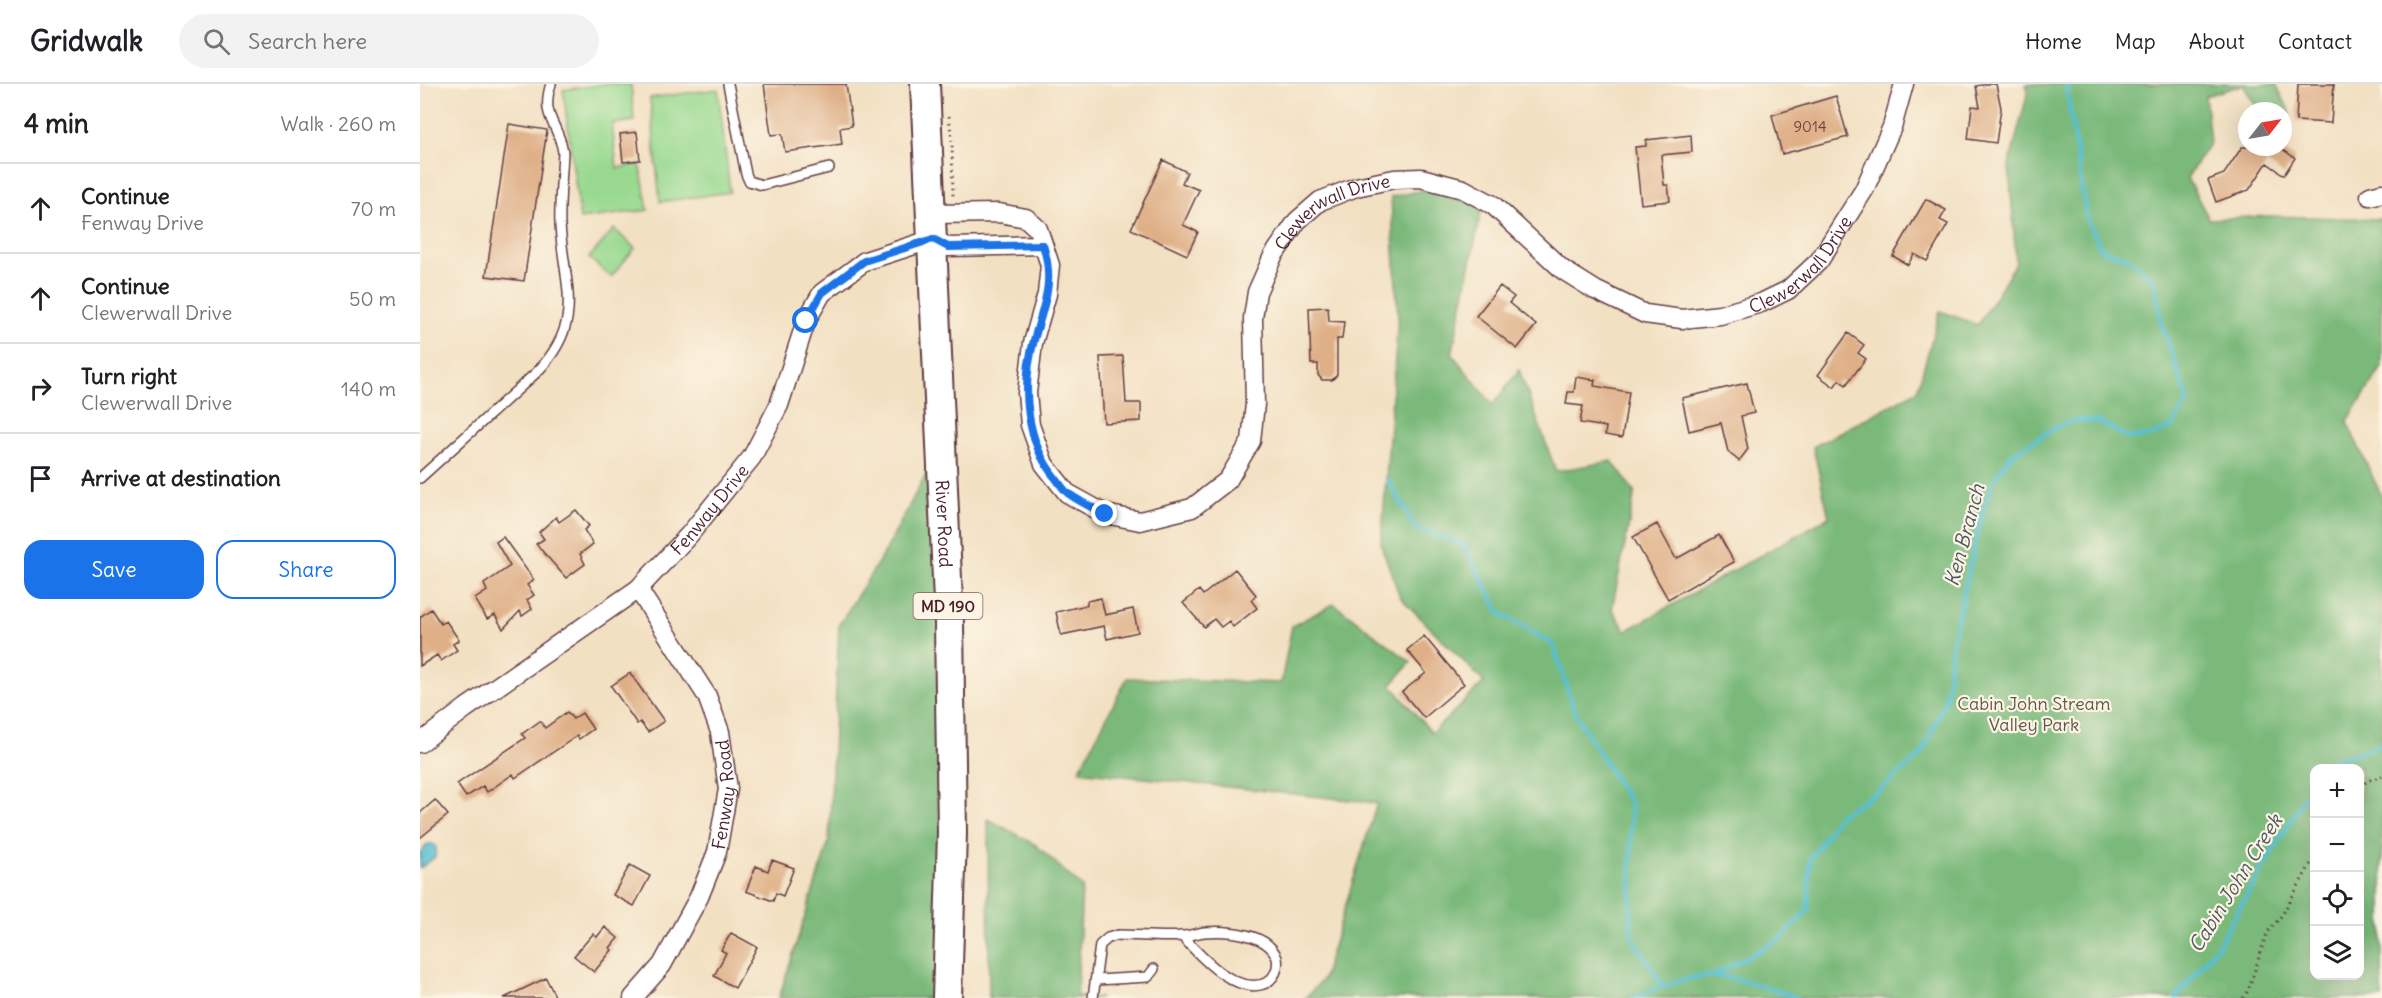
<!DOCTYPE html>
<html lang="en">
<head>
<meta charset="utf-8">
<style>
  body { margin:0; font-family:Delius,sans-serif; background:#f2f2f2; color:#202124 }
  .controls { position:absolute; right:18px; bottom:18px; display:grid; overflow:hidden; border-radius:12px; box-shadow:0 6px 24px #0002 }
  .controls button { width:54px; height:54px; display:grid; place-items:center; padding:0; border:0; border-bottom:2px solid #e0e0e0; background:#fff; color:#202124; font:30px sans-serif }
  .compass { position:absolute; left:1818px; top:18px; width:54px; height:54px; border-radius:50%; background:#fff; box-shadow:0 6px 24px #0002; rotate:59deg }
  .stop { position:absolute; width:18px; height:18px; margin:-14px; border:4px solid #1a73e8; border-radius:50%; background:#fff }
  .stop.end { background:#1a73e8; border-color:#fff; box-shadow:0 2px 6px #0008 }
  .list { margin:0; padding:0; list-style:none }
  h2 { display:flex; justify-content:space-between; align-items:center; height:78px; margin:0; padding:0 24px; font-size:26px }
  h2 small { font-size:20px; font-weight:400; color:#757577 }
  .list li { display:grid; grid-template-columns:39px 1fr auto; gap:18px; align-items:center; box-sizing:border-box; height:90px; padding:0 24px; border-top:2px solid #e0e0e0 }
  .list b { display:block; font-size:22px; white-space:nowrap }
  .list p { margin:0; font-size:20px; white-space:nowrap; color:#757577 }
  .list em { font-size:20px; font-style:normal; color:#757577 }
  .actions { display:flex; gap:12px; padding:18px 24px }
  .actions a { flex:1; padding:14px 0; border:2px solid #1a73e8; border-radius:18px; text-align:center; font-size:21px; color:#1a73e8 }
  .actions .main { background:#1a73e8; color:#fff }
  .icon { flex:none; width:33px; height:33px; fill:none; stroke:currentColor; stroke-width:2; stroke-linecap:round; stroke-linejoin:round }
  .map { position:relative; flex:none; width:1962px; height:914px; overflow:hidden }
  header { display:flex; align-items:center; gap:36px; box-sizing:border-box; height:84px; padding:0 30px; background:#fff; border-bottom:2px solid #e0e0e0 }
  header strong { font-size:28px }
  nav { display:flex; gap:33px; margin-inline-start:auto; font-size:21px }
  .search { width:420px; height:54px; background:#f2f2f2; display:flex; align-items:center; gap:15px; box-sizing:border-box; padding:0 21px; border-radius:33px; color:#757577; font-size:22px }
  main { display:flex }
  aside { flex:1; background:#fff }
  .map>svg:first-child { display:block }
  .green { fill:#98d98f; stroke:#717c5d; stroke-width:1.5 }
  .forest { fill:#7ab97a; stroke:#626c52; stroke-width:1.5; fill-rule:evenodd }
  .water { fill:#57c0d2; stroke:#50707e; stroke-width:1.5 }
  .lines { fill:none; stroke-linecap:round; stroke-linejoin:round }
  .stream { stroke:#57c0d2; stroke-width:4.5 }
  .building { fill:#dfb088 }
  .service-casing { stroke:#633c42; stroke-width:12 }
  .minor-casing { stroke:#633c42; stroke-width:21 }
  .primary-casing { stroke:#633c42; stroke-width:32 }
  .path { stroke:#633c42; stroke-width:3; stroke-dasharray:1.5 4.5; stroke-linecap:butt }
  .service { stroke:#fff; stroke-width:9 }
  .minor { stroke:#fff; stroke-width:18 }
  .primary { stroke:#fff; stroke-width:28 }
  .route { stroke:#1a73e8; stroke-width:8 }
  .labels { text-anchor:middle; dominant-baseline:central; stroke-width:4.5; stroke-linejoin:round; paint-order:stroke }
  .number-label { font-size:15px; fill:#6f4342 }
  .shield { fill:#fcf5e5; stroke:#7f5f63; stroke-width:1.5 }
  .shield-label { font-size:16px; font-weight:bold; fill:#4a1f2b }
  .street-label { font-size:18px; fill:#4a1f2b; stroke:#fcf5e5 }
  .park-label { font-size:18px; fill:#615749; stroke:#fcf5e5 }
  .water-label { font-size:20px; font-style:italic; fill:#4f5765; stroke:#fcf5e5 }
</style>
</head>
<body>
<header>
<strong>Gridwalk</strong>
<div class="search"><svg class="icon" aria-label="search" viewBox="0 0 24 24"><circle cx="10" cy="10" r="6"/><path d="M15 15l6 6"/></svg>Search here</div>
<nav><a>Home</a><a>Map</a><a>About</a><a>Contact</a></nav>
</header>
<main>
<aside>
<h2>4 min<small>Walk · 260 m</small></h2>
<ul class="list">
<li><svg class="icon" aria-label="ahead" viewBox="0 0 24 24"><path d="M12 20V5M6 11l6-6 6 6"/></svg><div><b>Continue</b><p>Fenway Drive</p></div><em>70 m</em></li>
<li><svg class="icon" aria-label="ahead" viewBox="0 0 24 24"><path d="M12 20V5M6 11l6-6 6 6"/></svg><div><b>Continue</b><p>Clewerwall Drive</p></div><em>50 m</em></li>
<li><svg class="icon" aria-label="right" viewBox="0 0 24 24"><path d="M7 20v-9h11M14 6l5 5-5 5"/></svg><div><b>Turn right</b><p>Clewerwall Drive</p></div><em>140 m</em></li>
<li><svg class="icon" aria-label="arrive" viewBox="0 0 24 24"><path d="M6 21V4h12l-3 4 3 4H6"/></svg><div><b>Arrive at destination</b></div></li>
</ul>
<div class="actions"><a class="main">Save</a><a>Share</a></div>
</aside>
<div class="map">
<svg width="1962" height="914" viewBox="0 0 1962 914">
  <rect width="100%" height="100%" fill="#fcf5e5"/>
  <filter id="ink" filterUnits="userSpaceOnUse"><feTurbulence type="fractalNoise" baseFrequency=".0167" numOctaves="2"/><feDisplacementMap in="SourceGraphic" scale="12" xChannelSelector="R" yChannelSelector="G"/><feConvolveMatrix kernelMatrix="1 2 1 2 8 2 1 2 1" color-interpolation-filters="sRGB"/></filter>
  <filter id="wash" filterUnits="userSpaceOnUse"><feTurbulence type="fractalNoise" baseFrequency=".008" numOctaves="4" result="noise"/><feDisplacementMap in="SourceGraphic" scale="24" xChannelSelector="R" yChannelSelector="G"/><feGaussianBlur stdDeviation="1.35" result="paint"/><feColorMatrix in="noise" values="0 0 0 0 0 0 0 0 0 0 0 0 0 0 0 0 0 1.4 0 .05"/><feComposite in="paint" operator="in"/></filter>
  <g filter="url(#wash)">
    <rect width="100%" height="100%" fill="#f2e0c2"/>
    <path class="green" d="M 184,0 L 211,0 L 214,37 L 192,40 L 197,84 L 220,80 L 228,126 L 160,135 L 143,6 Z
      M 298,5 L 310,108 L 240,118 L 230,14 Z
      M 194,145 L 215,164 L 191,193 L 169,174 Z"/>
    <path class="forest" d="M 1606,0 L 1856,0 L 1870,29 L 1863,32 L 1863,27 L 1839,27 L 1823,1 L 1785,12 L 1790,58 L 1767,94 L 1789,135 L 1848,132 L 1962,135 L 1962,283 L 1927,338 L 1962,413 L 1962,914 L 885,914 L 903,895 L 957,719 L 659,687 L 707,594 L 861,599 L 872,542 L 914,520 L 991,578 L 971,601 L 1012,649 L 1064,598 L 980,513 L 961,461 L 978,235 L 971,113 L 1012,104 L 1062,123 L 1032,270 L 1073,321 L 1099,286 L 1136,387 L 1192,377 L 1215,409 L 1192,525 L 1206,547 L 1409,433 L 1393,363 L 1497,307 L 1520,227 L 1558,241 L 1596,179 L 1589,81 L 1608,8 ZM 1894,684 L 1940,684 L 1940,892 L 1894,892 Z
      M 509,384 L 529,540 L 527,914 L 359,914 L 409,757 L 419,541 L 466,466 Z
      M 568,735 L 616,761 L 662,803 L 657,912 L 681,914 L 569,914 Z"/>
    <path class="water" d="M 8,760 L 13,760 L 16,763 L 15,773 L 0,784 L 0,769 Z"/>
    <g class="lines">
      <path class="stream" d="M 968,396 L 996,444 L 1044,461 L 1080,529 L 1133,560 L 1156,631 L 1211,721 L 1211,851 L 1243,902
        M 1902,684 L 1905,680 L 1962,660
        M 1294,891 L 1362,854 L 1388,826 L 1390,776 L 1419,731 L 1459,707 L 1502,670 L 1526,615 L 1532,558 L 1562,431 L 1573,397 L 1591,371 L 1636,343 L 1656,336 L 1679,338 L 1708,354 L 1730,352 L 1752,343 L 1768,316 L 1741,239 L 1735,199 L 1720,183 L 1706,173 L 1682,166 L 1667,136 L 1646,0
        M 1214,914 C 1234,905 1274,890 1295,892 C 1316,893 1358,906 1377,914
        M 1756,914 L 1798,861 L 1894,697"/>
    </g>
    <g id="blocks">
      <path class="building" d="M 344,0 L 426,0 L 432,42 L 420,44 L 422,60 L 365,68 L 362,50 L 351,51 Z
        M 1567,0 L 1576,0 L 1581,24 L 1576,59 L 1548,55 L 1552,22 L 1560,23 L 1556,2 Z
        M 1878,0 L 1914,0 L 1911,39 L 1876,37 Z
        M 1416,12 L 1428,53 L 1362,70 L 1352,31 Z
        M 89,40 L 127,46 L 104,197 L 66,192 Z
        M 217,48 L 220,76 L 203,78 L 200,50 Z
        M 1271,51 L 1272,68 L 1241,71 L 1244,101 L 1248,101 L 1250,117 L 1221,120 L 1215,63 L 1226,62 L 1226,56 Z
        M 1822,63 L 1859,63 L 1875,74 L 1864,91 L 1847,79 L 1829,106 L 1796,118 L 1788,96 L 1804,90 Z
        M 743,76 L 767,88 L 762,99 L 779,106 L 763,141 L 778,148 L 767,171 L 711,145 Z
        M 1506,115 L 1526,126 L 1520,136 L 1528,140 L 1507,177 L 1494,170 L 1488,181 L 1473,172 Z
        M 1080,202 L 1094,213 L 1089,219 L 1116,241 L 1097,265 L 1056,232 Z
        M 908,223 L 909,237 L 924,238 L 922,255 L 917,255 L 917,291 L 912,296 L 902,296 L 898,291 L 898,280 L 891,280 L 889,224 Z
        M 1428,249 L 1444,261 L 1438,269 L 1446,275 L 1426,301 L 1419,296 L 1414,303 L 1398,291 Z
        M 703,272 L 706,319 L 721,319 L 721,337 L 684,339 L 680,273 Z
        M 1156,293 L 1175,296 L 1174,302 L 1209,308 L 1202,354 L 1185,351 L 1186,343 L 1160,339 L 1163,322 L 1146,320 L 1148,308 L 1154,308 Z
        M 1327,299 L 1334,329 L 1321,332 L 1328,365 L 1319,377 L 1308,368 L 1301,339 L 1269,347 L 1262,314 Z
        M 156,426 L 169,442 L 164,446 L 173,460 L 160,470 L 165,480 L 146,494 L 116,460 L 124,455 L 119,448 L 136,433 L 139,438 Z
        M 1237,440 L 1256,475 L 1299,451 L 1314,478 L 1248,515 L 1213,453 Z
        M 83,453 L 114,496 L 107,501 L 114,511 L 107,516 L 112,525 L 102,532 L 100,527 L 83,545 L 75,531 L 67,535 L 55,515 L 67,507 L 64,500 L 90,482 L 76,458 Z
        M 815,485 L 836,511 L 831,516 L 837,524 L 813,543 L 809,537 L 801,543 L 794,535 L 784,543 L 763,519 L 779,506 L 783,511 Z
        M 681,514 L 685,531 L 713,525 L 718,548 L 687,555 L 684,542 L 641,551 L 636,528 L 667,521 L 667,517 Z
        M 11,525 L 21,540 L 26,537 L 39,556 L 33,560 L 37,566 L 21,577 L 17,571 L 0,582 L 0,533 Z
        M 1004,552 L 1044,600 L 1004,634 L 982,608 L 1006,589 L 987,566 Z
        M 210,589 L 244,637 L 228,648 L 220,638 L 217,640 L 191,602 Z
        M 147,628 L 153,635 L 162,629 L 173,645 L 159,655 L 157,652 L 95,694 L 93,690 L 67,708 L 63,702 L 46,713 L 37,700 L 105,654 L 102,650 L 120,637 L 125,644 Z
        M 15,716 L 28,731 L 0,754 L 0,729 Z
        M 352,776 L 374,784 L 363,812 L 356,809 L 353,817 L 326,807 L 336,782 L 348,787 Z
        M 210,781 L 230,792 L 214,822 L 193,811 Z
        M 185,843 L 198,854 L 190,864 L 192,866 L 174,888 L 154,872 L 173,850 L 177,853 Z
        M 311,849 L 337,863 L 315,904 L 294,892 L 306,869 L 301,866 Z
        M 126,894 L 136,914 L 84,914 Z"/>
    </g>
  </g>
  <g filter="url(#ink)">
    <use href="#blocks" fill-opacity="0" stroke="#633c42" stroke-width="1.5"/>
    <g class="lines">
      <g class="service-casing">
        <path id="service" d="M 308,0 L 326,90 L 329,97 L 342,101 L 409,84
          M 0,394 L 117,288 C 166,237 144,203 140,141 C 139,117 142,92 143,68 C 139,39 120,34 131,0
          M 677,896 L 728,893 L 734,885
          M 673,914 L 680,861 L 688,854 L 698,851 C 719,851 741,854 762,852 C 769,852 777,849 784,848 C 806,846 849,849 857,874 C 859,884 855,892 848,898 C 818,914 781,873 762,852"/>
      </g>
      <g class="minor-casing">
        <g id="minor">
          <path d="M 1950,112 L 1962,109"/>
          <path id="s1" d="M 512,130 L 579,129 L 606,134 L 618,145 L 630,181 L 627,210 L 613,259 L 607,309 L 610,341 L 624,380 L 647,409 L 685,430 L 720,437 L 772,424 L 808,396 L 831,357 L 835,320 L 833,234 L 837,208 L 853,172 L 877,137 L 900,117 L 936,103 L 974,95 L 1001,94 L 1043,105 L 1073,121 L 1143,186 L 1175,206 L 1225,230 L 1262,235 L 1300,231 L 1341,219 L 1368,206 L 1399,177 L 1444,106 L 1472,43 L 1484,0"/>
          <path id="s2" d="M 0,659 L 46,624 L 218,505 L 269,451 L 332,373 L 359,321 L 386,237 L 402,209 L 445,177 L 513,155 L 528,163 L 623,161"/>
          <path id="s3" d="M 213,914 L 242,881 L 279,813 L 297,768 L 308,705 L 300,648 L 287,612 L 218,505"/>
        </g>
      </g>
      <g class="primary-casing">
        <g id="primary">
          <path id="s4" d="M 505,0 L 529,540 L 532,749 L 527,914"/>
        </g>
      </g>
      <path class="path" d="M 529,32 L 532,56 L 533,115
        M 1940,703 L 1947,697 L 1962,692
        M 1823,914 L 1828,907 L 1847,849 L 1862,831 L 1894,774"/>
      <use href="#service" class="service"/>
      <use href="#minor" class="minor"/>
      <use href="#primary" class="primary"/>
    </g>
  </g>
  <g class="lines" filter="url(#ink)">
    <path class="route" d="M 386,237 L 402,209 L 444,177 L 513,155 L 528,163 L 623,161 C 635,198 624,220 614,256 C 601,303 605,358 637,396 C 641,401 644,407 649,410 C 660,418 673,424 685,430"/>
  </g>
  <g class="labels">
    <g class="number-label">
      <text x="1390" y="42">9014</text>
    </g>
    <rect class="shield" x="493.5" y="509" width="69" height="26" rx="4.5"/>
    <g class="shield-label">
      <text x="528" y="522">MD 190</text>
    </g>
    <g class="street-label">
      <text stroke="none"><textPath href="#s1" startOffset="880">Clewerwall Drive</textPath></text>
      <text stroke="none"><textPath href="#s1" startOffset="1420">Clewerwall Drive</textPath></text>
      <text stroke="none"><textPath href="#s2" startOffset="374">Fenway Drive</textPath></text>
      <text stroke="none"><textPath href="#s4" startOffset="440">River Road</textPath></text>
      <text stroke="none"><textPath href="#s3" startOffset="228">Fenway Road</textPath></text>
    </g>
    <g class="park-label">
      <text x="1614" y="619">Cabin John Stream<tspan x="1614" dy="21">Valley Park</tspan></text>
    </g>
    <g class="water-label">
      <text transform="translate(1544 451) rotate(-75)">Ken Branch</text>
      <text transform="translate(1815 799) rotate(-58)">Cabin John Creek</text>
    </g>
  </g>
</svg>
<div class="controls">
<button>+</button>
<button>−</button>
<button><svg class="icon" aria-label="locate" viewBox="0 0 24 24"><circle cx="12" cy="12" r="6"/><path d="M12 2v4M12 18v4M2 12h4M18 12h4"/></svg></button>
<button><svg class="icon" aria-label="layers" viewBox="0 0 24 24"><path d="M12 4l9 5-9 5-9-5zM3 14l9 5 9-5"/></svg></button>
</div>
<svg class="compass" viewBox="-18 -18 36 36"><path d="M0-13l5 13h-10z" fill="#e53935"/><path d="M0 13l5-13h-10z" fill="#757577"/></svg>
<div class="stop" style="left:386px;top:237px"></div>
<div class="stop end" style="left:685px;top:430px"></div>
</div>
</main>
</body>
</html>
